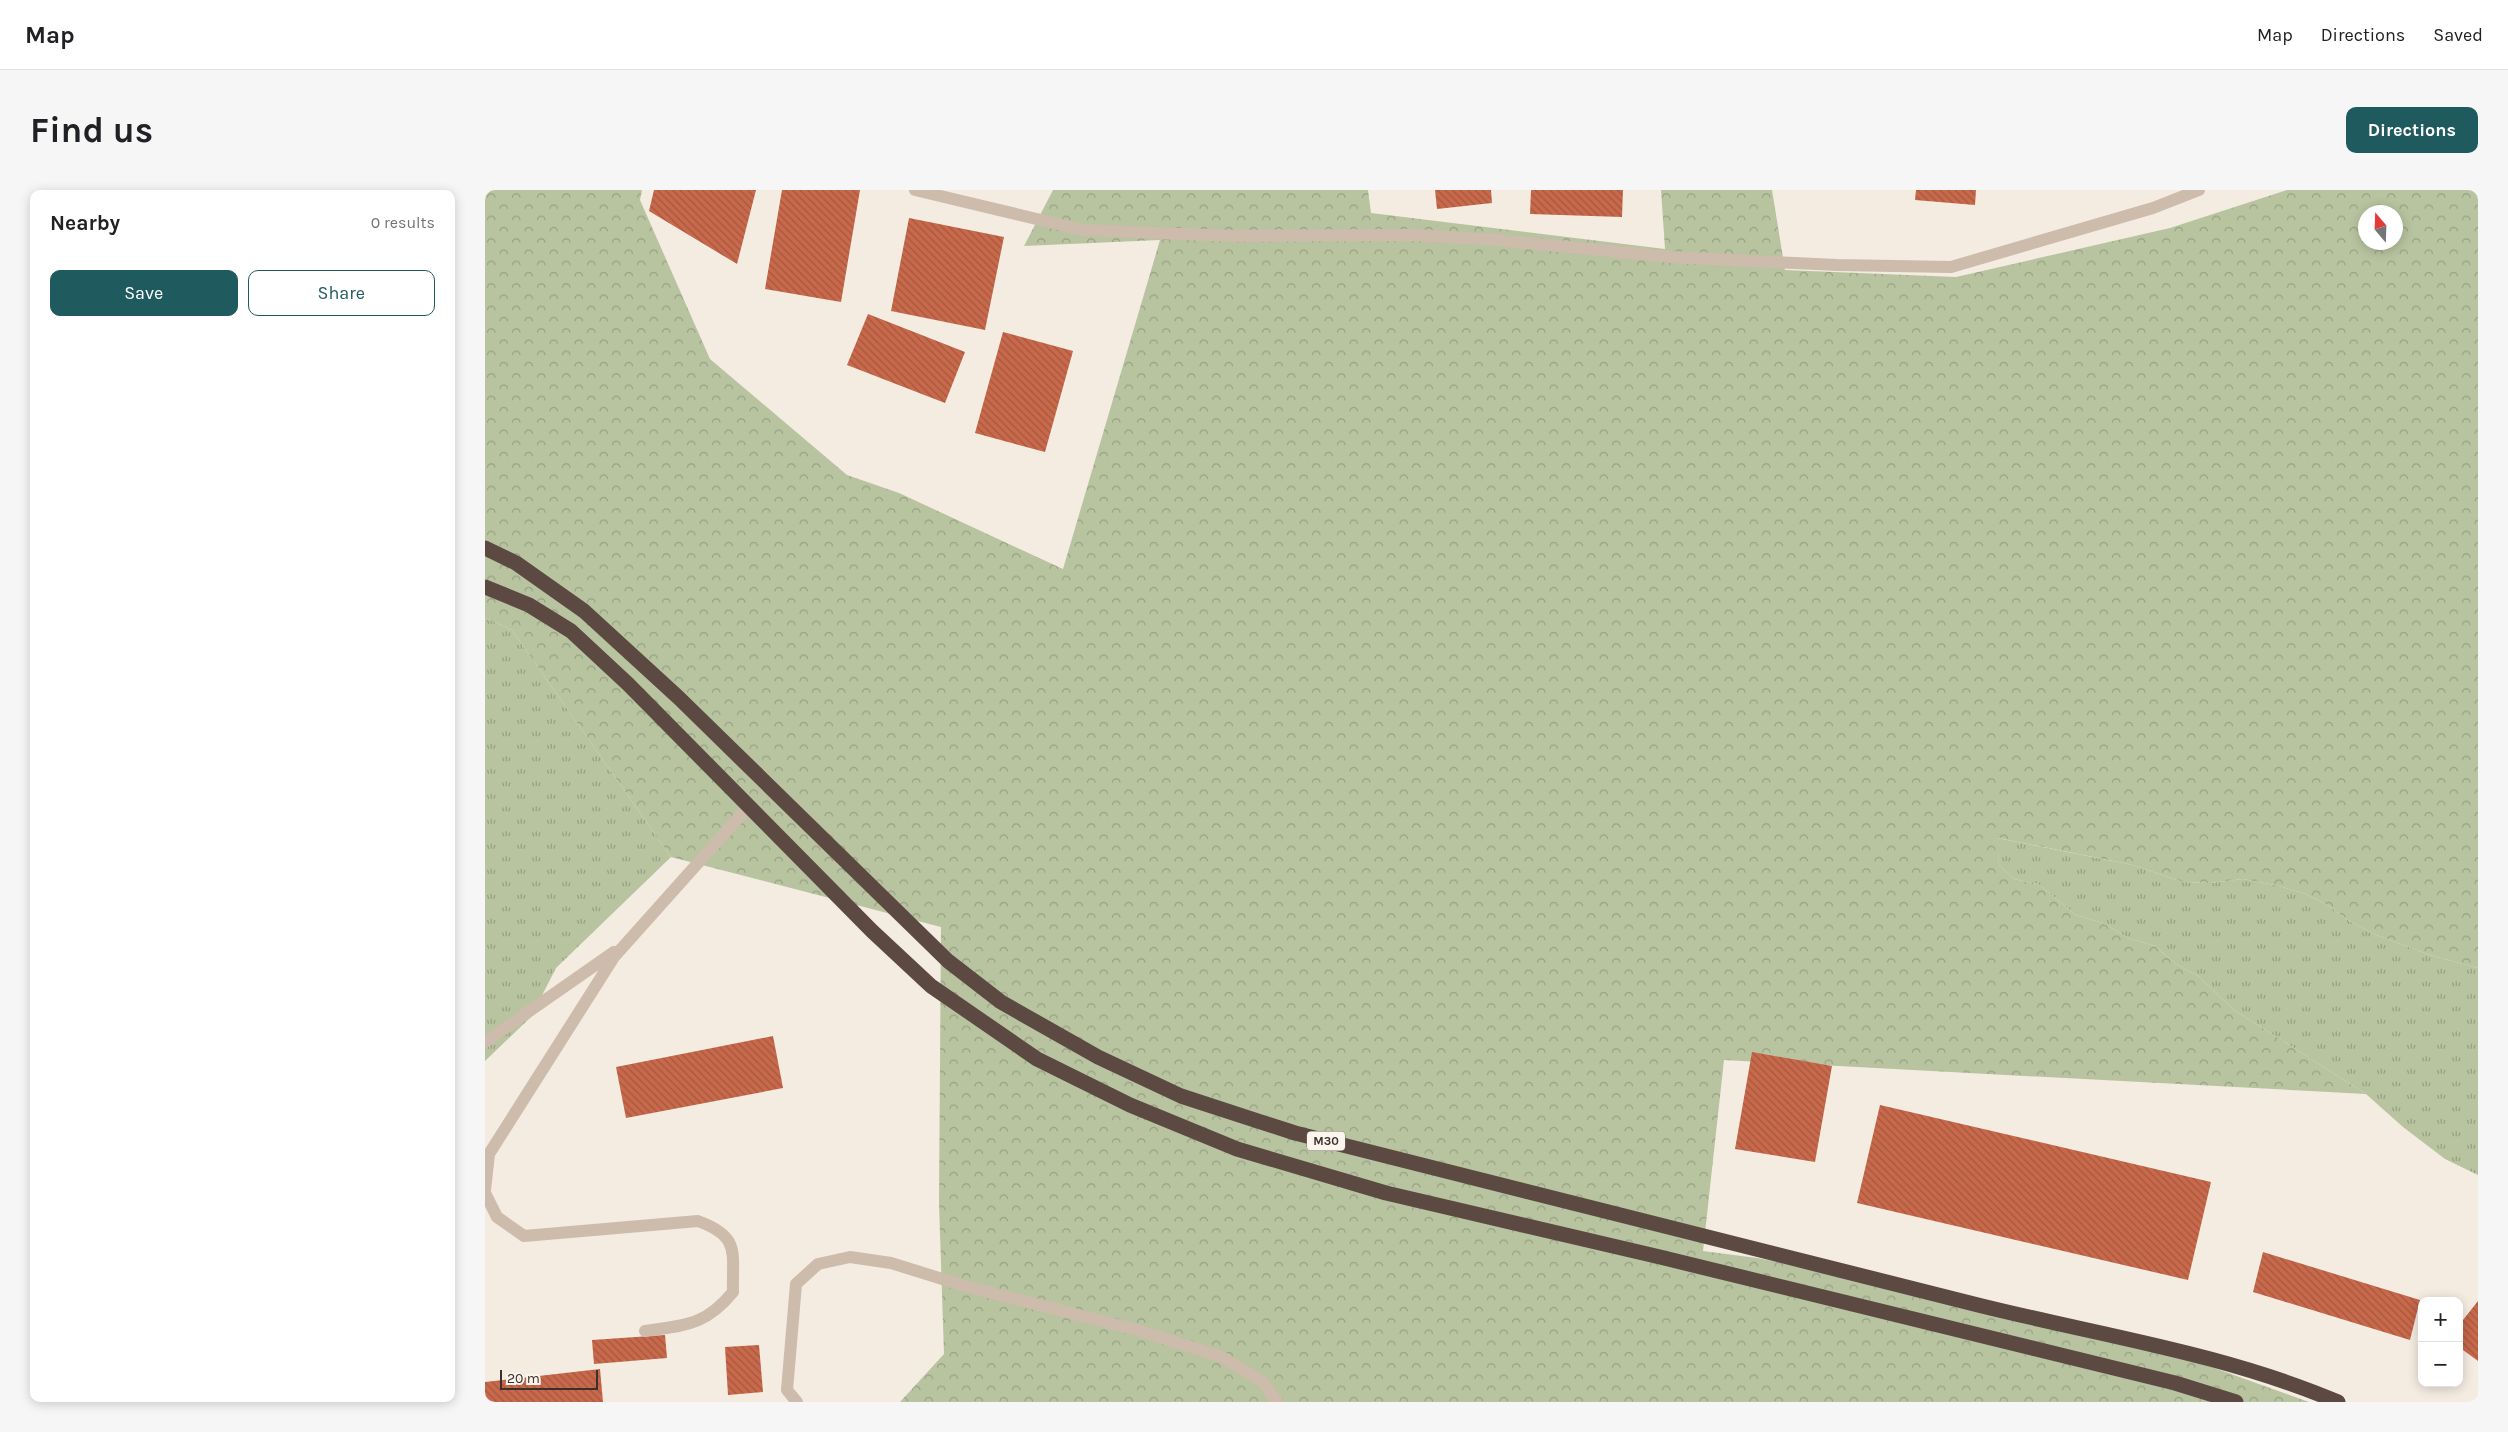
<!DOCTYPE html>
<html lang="en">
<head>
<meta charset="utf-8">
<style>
  body { margin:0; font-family:Karla,sans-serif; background:#f6f6f6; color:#202124 }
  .controls { position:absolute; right:15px; bottom:15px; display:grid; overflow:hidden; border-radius:10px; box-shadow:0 2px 12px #0003 }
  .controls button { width:45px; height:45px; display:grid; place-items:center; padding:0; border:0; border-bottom:1px solid #e0e0e0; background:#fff; color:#202124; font:25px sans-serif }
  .compass { position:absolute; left:1873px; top:15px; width:45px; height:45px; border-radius:50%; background:#fff; box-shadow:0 2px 12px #0003; rotate:341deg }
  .scale { position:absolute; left:15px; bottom:12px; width:98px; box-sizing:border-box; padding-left:5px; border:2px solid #3b302b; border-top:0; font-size:14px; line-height:18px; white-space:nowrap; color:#3b302b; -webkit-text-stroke:4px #fbf5ee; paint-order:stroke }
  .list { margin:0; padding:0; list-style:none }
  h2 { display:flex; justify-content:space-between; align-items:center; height:65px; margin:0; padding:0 20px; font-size:21px }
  h2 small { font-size:16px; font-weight:400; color:#757577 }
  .actions { display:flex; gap:10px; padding:15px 20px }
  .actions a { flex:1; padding:11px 0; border:1px solid #1f5a5e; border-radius:10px; text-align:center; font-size:18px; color:#1f5a5e }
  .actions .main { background:#1f5a5e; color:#fff }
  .map { position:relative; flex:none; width:1993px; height:1212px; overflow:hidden; border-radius:10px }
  header { display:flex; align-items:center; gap:30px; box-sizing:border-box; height:70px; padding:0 25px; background:#fff; border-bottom:1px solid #e0e0e0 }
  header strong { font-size:24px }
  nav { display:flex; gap:28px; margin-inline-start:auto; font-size:18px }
  .intro { display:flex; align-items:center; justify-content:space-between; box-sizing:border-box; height:120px; padding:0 30px }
  h1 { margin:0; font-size:35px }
  .button { padding:12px 22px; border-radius:10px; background:#1f5a5e; color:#fff; font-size:18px; font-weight:700 }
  main { display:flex; gap:30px; padding:0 30px }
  aside { flex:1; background:#fff; border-radius:10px; box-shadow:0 2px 12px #0003 }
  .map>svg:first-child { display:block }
  .grass { fill:url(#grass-tufts) }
  .forest { fill:url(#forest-crowns); fill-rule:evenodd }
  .building { fill:url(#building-back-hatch) }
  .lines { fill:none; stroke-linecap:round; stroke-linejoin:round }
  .minor { stroke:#cdbbac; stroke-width:12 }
  .highway { stroke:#5c4a42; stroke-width:15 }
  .labels { text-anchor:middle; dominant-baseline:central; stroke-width:4; stroke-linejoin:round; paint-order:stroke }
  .shield { fill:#fbf5ee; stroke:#756b66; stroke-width:1 }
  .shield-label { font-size:12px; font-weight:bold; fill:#3b302b }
</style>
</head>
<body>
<header>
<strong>Map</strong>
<nav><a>Map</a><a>Directions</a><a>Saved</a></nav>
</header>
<div class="intro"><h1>Find us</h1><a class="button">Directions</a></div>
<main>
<aside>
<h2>Nearby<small>0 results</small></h2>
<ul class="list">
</ul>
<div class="actions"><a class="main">Save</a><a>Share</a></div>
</aside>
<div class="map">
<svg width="1993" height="1212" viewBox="0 0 1993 1212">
  <defs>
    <pattern id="grass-tufts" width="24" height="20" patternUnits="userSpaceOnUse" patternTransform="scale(1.25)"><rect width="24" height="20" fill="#b8c4a0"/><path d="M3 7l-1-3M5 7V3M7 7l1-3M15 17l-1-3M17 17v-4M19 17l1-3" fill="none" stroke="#97a083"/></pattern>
    <pattern id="forest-crowns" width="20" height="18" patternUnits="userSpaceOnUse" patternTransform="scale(1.25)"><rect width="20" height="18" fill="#b8c4a0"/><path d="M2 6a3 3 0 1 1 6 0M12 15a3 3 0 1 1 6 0" fill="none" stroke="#97a083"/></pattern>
    <pattern id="building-back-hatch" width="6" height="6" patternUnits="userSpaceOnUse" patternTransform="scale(1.25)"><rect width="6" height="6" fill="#c8694b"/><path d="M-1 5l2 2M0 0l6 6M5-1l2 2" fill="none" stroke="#a4573f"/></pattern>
  </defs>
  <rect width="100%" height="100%" fill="#f4ebe1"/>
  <path class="grass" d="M 0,428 L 27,440 L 186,667 L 71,778 L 46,827 L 0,871 Z
    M 1512,648 L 1648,675 L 1698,692 L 1725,693 L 1758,689 L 1790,695 L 1821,704 L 1844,716 L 1864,731 L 1889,744 L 1945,765 L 1993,778 L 1993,985 L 1960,969 L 1918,937 L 1881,904 L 1749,820 L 1713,786 L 1691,774 L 1670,756 L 1643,748 L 1618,733 L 1591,725 L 1553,694 L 1529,689 L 1514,675 Z"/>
  <path class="forest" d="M 0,0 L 157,0 L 155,10 L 225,169 L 362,285 L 414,303 L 578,379 L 675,50 L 539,56 L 568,0 L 883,0 L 886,23 L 1180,59 L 1176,0 L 1287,0 L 1300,80 L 1471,87 L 1685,38 L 1802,0 L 1993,0 L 1993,778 L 1945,765 L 1889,744 L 1864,731 L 1844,716 L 1821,704 L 1790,695 L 1758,689 L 1725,693 L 1698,692 L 1648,675 L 1513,648 L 1514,675 L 1529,689 L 1553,694 L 1591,725 L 1618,733 L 1643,748 L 1670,756 L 1691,774 L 1713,786 L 1749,820 L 1881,904 L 1239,870 L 1218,1061 L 1272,1068 L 1557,1122 L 1624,1140 L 1824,1212 L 415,1212 L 459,1164 L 454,1013 L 456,737 L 186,667 L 27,440 L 0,428 ZM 1880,22 L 1910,22 L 1910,52 L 1880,52 Z"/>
  <path class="building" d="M 169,0 L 271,0 L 252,74 L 164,21 Z
    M 297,0 L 375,0 L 356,112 L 280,99 Z
    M 950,0 L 1006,0 L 1007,13 L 952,19 Z
    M 1046,0 L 1138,0 L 1137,27 L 1045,24 Z
    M 1431,0 L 1491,0 L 1490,15 L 1430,10 Z
    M 424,28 L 519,47 L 500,140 L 406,121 Z
    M 383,124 L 480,162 L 460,213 L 362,175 Z
    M 518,142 L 588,161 L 560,262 L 490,243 Z
    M 288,846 L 298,898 L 141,928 L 131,877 Z
    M 1267,862 L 1347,876 L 1330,972 L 1250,959 Z
    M 1395,915 L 1726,992 L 1703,1090 L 1372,1013 Z
    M 1778,1062 L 1935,1110 L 1925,1150 L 1768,1102 Z
    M 1993,1111 L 1993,1171 L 1974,1157 L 1974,1135 Z
    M 180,1145 L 182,1168 L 109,1174 L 107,1150 Z
    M 274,1155 L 278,1202 L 243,1205 L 240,1157 Z
    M 115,1179 L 118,1212 L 0,1212 L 0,1192 Z"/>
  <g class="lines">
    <path class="minor" d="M 430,0 L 598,40 L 747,46 L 929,45 L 1011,50 L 1185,67 L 1352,75 L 1466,77 L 1668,18 L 1714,0
      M 0,852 L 129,762
      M 0,1000 L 4,964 L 129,767 L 263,617
      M 0,1003 L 12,1027 L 39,1046 L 213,1031 C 256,1047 247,1062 248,1102 C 220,1136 200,1135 160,1141
      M 312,1212 L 302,1200 L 311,1094 L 333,1074 L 365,1067 L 406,1073 L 483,1097 L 656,1141 L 737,1167 L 778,1192 L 792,1212"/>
    <path class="highway" d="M 0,358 L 31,373 L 99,421 L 194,508 L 463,771 L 516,812 L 613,867 L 696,906 L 810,943 C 1037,1001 1265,1058 1493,1115 C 1613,1145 1738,1163 1853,1212
      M 0,397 L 44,415 L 86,441 L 143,494 L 387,741 L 446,796 L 552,869 L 645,915 L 752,959 L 901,1003 L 1175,1067 L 1690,1193 L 1751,1212"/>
  </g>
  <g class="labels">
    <rect class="shield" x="822" y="941.5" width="38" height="19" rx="4"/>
    <g class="shield-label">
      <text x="841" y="951">M30</text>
    </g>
  </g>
</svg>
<div class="controls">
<button>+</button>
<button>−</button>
</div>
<svg class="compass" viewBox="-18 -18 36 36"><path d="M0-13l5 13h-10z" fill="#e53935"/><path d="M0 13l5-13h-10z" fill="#757577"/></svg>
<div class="scale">20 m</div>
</div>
</main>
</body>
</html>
